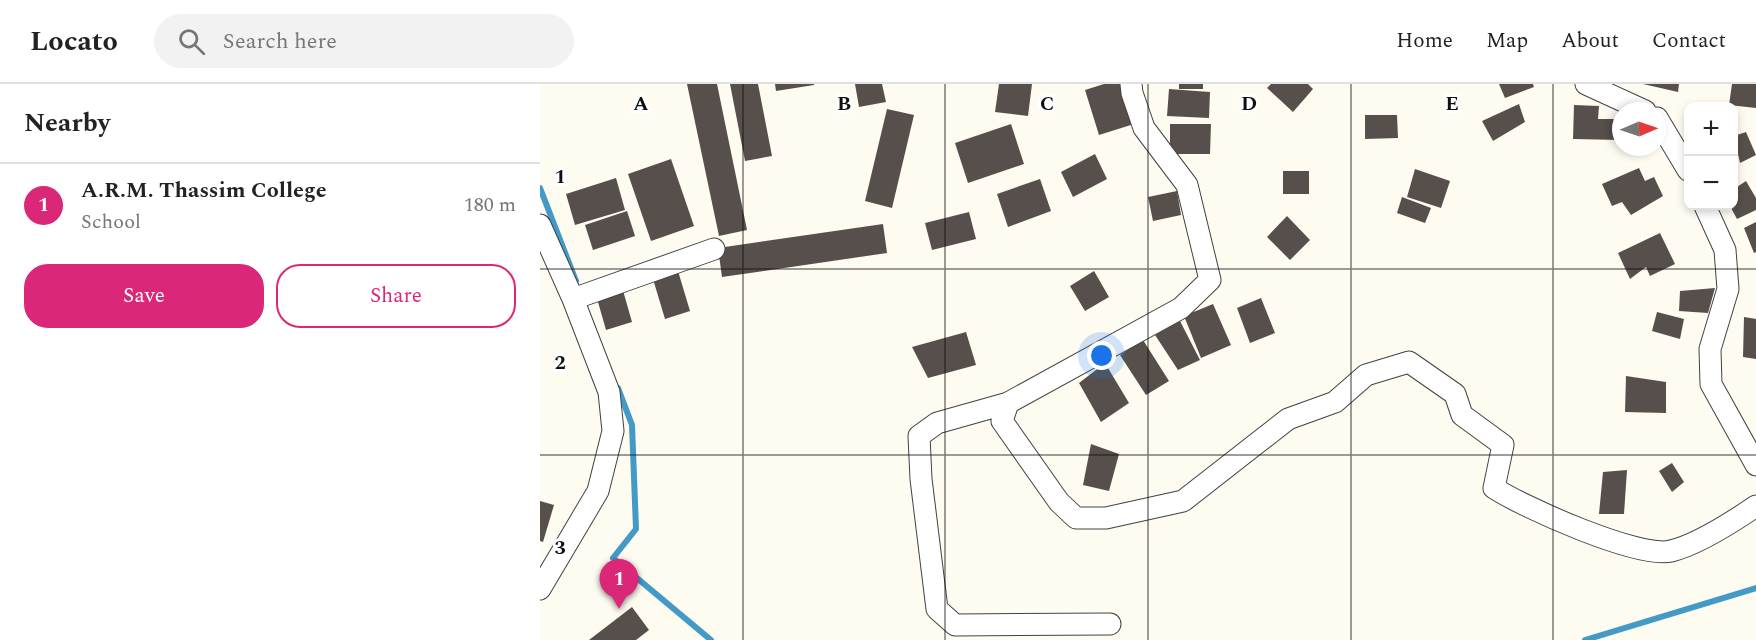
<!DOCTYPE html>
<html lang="en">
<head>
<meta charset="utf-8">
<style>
  body { margin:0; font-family:Spectral,serif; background:#f2f2f2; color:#222 }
  .controls { position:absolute; right:18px; top:18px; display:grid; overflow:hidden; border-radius:12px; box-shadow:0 3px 9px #0003 }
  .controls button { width:54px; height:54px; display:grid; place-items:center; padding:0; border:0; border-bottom:2px solid #e0e0e0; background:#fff; color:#222; font:30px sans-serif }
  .compass { position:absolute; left:1072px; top:18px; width:54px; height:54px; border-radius:50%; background:#fff; box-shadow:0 3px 9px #0003; rotate:88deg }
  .you { position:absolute; left:562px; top:272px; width:21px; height:21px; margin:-15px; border:4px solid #fff; border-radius:50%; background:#1a73e8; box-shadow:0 0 0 9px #1a73e833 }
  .badge { display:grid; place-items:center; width:39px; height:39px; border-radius:50%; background:#db2777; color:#fff; font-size:20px; font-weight:700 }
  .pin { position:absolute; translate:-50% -50px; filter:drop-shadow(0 2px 3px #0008) }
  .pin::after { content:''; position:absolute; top:32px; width:21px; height:18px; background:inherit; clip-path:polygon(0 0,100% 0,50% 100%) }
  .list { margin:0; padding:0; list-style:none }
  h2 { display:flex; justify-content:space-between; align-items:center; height:78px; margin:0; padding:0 24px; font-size:26px }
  h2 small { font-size:20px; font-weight:400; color:#767676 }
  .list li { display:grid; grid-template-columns:39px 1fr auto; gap:18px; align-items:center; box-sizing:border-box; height:84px; padding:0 24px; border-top:2px solid #e0e0e0 }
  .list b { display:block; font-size:22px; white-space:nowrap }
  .list p { margin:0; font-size:20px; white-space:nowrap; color:#767676 }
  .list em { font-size:20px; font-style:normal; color:#767676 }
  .actions { display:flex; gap:12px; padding:18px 24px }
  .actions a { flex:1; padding:14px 0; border:2px solid #db2777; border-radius:24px; text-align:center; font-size:21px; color:#db2777 }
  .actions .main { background:#db2777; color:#fff }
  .icon { flex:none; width:33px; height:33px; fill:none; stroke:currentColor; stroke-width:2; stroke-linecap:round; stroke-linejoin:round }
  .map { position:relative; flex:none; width:1216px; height:556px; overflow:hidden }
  header { display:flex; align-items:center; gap:36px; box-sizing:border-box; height:84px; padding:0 30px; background:#fff; border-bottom:2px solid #e0e0e0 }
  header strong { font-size:28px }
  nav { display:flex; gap:33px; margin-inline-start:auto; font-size:21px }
  .search { width:420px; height:54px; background:#f2f2f2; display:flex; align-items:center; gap:15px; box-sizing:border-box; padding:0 21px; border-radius:33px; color:#767676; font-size:22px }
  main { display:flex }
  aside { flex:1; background:#fff }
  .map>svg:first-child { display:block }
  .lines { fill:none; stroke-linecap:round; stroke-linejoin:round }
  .stream { stroke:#439ac7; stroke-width:6 }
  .building { fill:#574f4c }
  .street-casing { stroke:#424242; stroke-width:23 }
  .street { stroke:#fff; stroke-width:21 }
  .grid { fill:none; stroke:#0f0f0f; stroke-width:1.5; stroke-opacity:0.55 }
  .grid-label { font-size:20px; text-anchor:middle; font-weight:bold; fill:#0f0f0f; stroke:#fff; stroke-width:6; stroke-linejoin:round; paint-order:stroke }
</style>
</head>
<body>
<header>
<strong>Locato</strong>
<div class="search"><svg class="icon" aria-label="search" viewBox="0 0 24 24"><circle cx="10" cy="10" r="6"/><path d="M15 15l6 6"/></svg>Search here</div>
<nav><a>Home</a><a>Map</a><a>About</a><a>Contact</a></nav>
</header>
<main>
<aside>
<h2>Nearby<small></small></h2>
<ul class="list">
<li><span class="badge">1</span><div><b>A.R.M. Thassim College</b><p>School</p></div><em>180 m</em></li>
</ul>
<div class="actions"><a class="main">Save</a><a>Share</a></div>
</aside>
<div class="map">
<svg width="1216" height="556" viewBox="0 0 1216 556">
  <rect width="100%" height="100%" fill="#fefbf1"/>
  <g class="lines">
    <path class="stream" d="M 0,104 L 36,197
      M 78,304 L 92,341 L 96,445 L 73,474 L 171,556
      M 1045,556 L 1216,504"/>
  </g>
  <path class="building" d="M 147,0 L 177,0 L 207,146 L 179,152 Z
    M 190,0 L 218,0 L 232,72 L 205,77 Z
    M 235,0 L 274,0 L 274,1 L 236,7 Z
    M 315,0 L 342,0 L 346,18 L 319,23 Z
    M 459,0 L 492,0 L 488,32 L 455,28 Z
    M 564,0 L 581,0 L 594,40 L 559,51 L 545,6 Z
    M 639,0 L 663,0 L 663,5 L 639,5 Z
    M 731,0 L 768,0 L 773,5 L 753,28 L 727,4 Z
    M 959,0 L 993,0 L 994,3 L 965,14 Z
    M 1103,0 L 1139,0 L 1138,8 Z
    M 1192,0 L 1216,0 L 1216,24 L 1189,21 Z
    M 629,5 L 670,8 L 669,34 L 627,32 Z
    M 979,20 L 985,38 L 953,57 L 942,37 Z
    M 1034,21 L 1059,22 L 1058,35 L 1081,35 L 1081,56 L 1033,55 Z
    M 347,25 L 374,31 L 352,124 L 325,117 Z
    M 825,31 L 857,31 L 858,54 L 825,55 Z
    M 471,40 L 484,80 L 428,99 L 415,59 Z
    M 630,40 L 671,40 L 670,70 L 630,70 Z
    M 1206,48 L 1216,71 L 1200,79 L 1194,52 Z
    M 555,70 L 567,95 L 533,113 L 521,88 Z
    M 131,75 L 154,142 L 111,157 L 88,90 Z
    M 1099,84 L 1105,97 L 1114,93 L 1123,112 L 1091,131 L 1082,118 L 1072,122 L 1062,100 Z
    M 875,85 L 910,97 L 901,124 L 867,113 Z
    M 743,87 L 769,87 L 769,110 L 743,110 Z
    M 76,94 L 85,126 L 35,141 L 26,110 Z
    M 500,95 L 511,127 L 468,143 L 457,110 Z
    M 1206,97 L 1216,114 L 1216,126 L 1197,135 L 1190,122 L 1194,122 L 1194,105 Z
    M 637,107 L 641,131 L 613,137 L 608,113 Z
    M 862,113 L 891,124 L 885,139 L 857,129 Z
    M 87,127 L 95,152 L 53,166 L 45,141 Z
    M 429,128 L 436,155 L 392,166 L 385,139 Z
    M 747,132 L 770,156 L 750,176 L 727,153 Z
    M 1216,138 L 1216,168 L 1214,169 L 1204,144 Z
    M 343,140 L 347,169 L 182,193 L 178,164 Z
    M 1120,149 L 1135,180 L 1110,192 L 1106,183 L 1090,195 L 1078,169 Z
    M 138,187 L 150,227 L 125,235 L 113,195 Z
    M 554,187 L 569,213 L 545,227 L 530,202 Z
    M 82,203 L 92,238 L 66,246 L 56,211 Z
    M 1175,204 L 1168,229 L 1139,227 L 1140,207 Z
    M 721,214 L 735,249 L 710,259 L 697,224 Z
    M 673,220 L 691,261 L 661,274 L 644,232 Z
    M 1117,228 L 1144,235 L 1140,255 L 1112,247 Z
    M 1204,233 L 1216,235 L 1216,275 L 1203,273 Z
    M 640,237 L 660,276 L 638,286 L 615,251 Z
    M 426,248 L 436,281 L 388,294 L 372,263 Z
    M 603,256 L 629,297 L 606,311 L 580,271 Z
    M 565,279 L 589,319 L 561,338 L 539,299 Z
    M 1086,292 L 1126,298 L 1126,329 L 1085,328 Z
    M 551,360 L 579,370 L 569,407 L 543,401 Z
    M 1132,379 L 1144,398 L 1132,408 L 1119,387 Z
    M 1087,386 L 1084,430 L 1059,430 L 1063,388 Z
    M 0,417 L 14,421 L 3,458 L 0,457 Z
    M 92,523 L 109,546 L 96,556 L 49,556 Z"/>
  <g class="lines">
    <g class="street-casing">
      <path id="street" d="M 1046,0 L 1105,27
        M 1117,34 L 1148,86
        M 1165,122 L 1185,166 L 1188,205 L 1170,265 L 1171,300 L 1216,381
        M 0,141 L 33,215 L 69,308 L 73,347 L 58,407 L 0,505
        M 33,215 L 174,165
        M 468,319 L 462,337 L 519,418 L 536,434 L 566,434 L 643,417 L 748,335 L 795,318 L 826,291 L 869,278 L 915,310 L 922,331 L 963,361 L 954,404 C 983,423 1099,475 1131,467 C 1156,461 1194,437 1216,422
        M 570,540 L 415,541 L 397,525 L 381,395 L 379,352 L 397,339 L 468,319 L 641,224 L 670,196 L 647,101 L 604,44 L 592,9 L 591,0"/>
    </g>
    <use href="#street" class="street"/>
  </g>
  <path class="grid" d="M 203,0 L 203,556M 405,0 L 405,556M 608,0 L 608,556M 811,0 L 811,556M 1013,0 L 1013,556M 0,185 L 1216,185M 0,371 L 1216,371"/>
  <g class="grid-label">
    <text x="101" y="26">A</text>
    <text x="304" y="26">B</text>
    <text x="507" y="26">C</text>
    <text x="709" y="26">D</text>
    <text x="912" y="26">E</text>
    <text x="20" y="99">1</text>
    <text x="20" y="285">2</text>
    <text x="20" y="470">3</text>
  </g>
</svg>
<div class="controls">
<button>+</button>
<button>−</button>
</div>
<svg class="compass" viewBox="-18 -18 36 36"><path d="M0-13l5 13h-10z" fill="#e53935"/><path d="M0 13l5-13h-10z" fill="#767676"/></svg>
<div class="you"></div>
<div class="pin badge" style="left:79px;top:525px">1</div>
</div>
</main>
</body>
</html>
